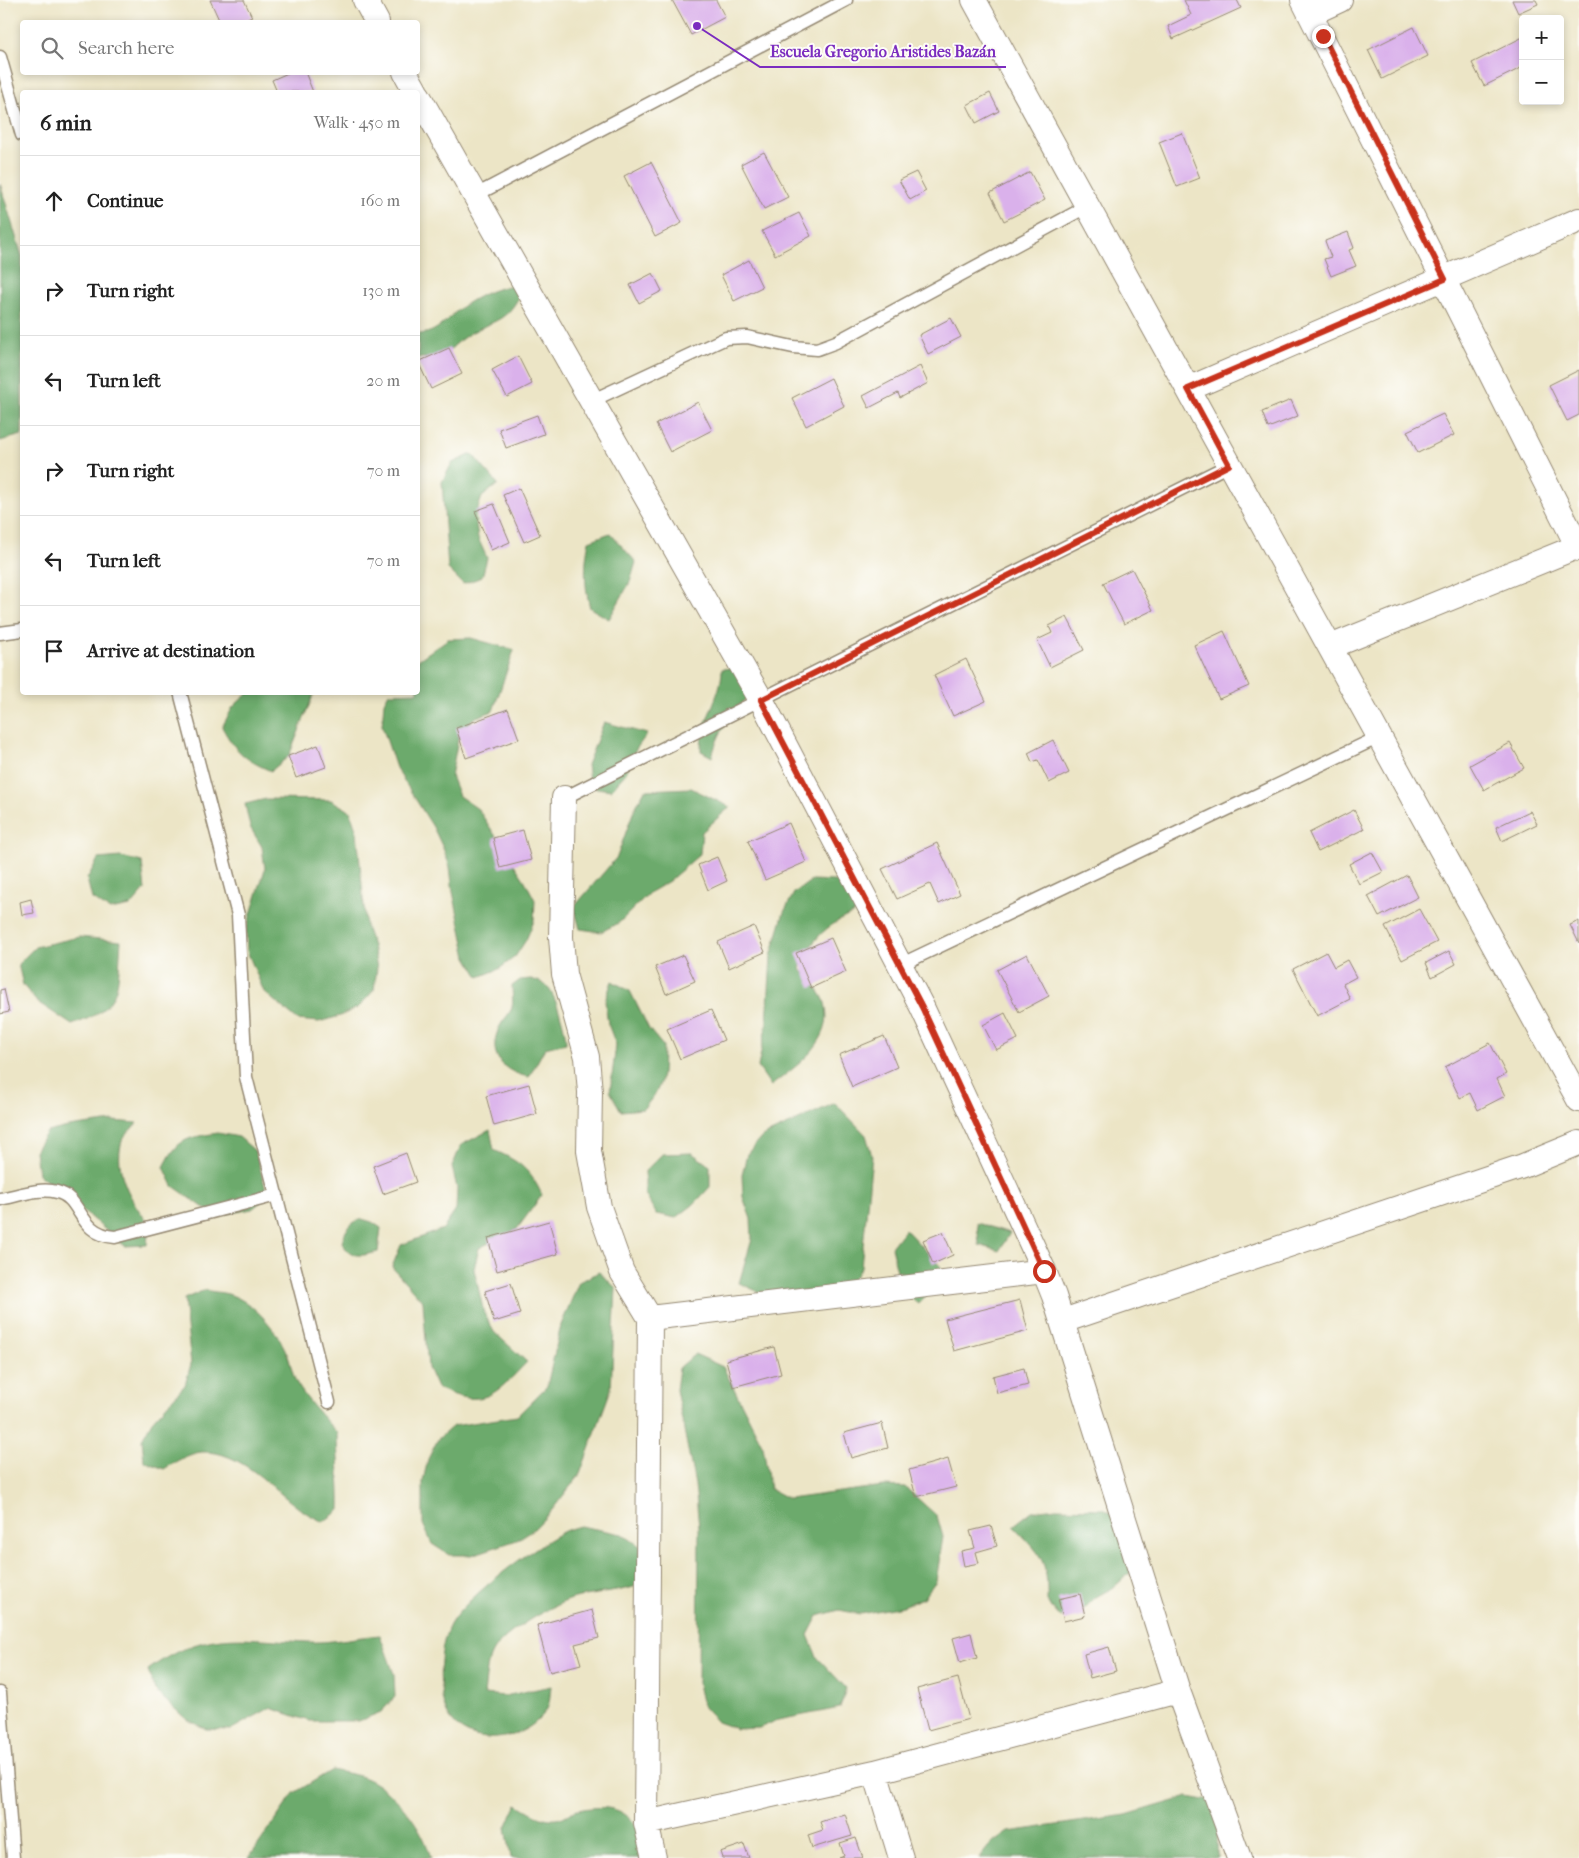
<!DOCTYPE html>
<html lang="en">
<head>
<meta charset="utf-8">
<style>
  body { margin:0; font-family:"IM FELL French Canon",serif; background:#f6f6f6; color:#222 }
  .controls { position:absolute; right:15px; top:15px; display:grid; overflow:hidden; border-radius:5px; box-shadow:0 2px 8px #0003 }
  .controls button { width:45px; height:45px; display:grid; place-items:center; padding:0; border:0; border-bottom:1px solid #e0e0e0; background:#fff; color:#222; font:25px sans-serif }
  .stop { position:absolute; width:15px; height:15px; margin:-11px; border:4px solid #c8321e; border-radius:50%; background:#fff }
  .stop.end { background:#c8321e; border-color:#fff; box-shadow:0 1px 5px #0008 }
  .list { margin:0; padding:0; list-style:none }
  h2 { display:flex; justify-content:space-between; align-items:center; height:65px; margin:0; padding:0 20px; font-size:21px }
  h2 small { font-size:16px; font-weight:400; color:#767676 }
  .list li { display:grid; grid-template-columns:32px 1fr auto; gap:15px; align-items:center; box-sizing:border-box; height:90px; padding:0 20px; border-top:1px solid #e0e0e0 }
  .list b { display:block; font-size:19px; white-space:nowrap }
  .list em { font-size:16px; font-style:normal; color:#767676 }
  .icon { flex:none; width:28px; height:28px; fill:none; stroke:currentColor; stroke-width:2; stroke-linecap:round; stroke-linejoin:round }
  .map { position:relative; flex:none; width:1579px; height:1858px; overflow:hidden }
  .search { position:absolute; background:#fff; box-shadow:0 2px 8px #0003; left:20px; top:20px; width:400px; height:55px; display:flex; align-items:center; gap:12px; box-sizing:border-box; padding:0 18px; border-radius:5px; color:#767676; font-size:19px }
  .panel { position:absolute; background:#fff; box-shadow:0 2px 8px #0003; left:20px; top:90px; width:400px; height:605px; border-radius:5px }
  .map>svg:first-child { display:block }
  .forest { fill:#6caa6c; stroke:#546a45 }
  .building { fill:#dab1eb }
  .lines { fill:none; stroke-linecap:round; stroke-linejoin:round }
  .service-casing { stroke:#948872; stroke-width:15 }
  .minor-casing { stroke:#948872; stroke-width:26 }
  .service { stroke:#fff; stroke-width:12 }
  .minor { stroke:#fff; stroke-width:24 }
  .route { stroke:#c8321e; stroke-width:6 }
  .leader { fill:none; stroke:#7b2cbf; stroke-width:2 }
  .callout-dot { fill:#7b2cbf; stroke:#fdfcf7; stroke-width:2 }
  .callout-label { font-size:16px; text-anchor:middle; font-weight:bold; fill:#7b2cbf; stroke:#fdfcf7; stroke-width:4; stroke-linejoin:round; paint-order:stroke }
</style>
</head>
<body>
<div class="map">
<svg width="1579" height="1858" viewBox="0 0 1579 1858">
  <rect width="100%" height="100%" fill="#fdfcf7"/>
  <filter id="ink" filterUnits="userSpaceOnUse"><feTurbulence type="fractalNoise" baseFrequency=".02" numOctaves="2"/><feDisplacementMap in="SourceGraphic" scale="10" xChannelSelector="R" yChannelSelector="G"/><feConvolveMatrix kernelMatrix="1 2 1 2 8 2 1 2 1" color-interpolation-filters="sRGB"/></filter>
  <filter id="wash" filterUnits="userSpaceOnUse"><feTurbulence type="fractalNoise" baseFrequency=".0096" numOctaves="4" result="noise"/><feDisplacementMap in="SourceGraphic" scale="20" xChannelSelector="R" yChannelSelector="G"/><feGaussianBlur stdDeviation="1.12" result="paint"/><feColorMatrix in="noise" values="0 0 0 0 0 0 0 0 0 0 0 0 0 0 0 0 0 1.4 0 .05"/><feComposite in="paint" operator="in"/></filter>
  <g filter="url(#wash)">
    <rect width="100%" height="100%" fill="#ece5c6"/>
    <path class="forest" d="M 0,184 L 22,256 L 22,435 L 0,441 Z
      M 514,285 L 522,291 C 507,323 495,319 469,334 C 459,340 450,350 442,358 L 418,358 L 418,334 C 438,334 448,317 463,306 C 479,295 495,288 514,285 Z
      M 472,454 L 498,484 L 482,497 L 475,516 L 478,538 L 487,558 L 482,577 L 463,584 L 448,569 L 442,482 L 452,463 Z
      M 610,533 L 636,562 L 630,582 L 609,619 L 590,608 C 584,584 584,565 589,541 Z
      M 471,638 L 514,650 L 493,711 L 474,718 L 459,734 L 451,776 L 459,796 L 478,809 L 525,881 L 535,900 L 534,921 L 526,940 L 515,957 L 499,969 L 479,977 L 467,957 L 453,892 L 450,867 L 443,848 L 433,827 L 396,768 L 382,726 L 384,702 L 389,693 L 418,692 L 418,660 L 448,639 Z
      M 733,668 L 754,689 C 734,713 720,725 712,757 L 701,751 C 700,720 722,698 722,669 Z
      M 248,693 L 314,693 L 289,756 L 271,771 C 245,760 235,751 222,727 L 233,707 Z
      M 604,722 L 647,734 L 634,752 L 626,773 L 611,790 L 590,787 L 587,765 Z
      M 691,788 L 730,807 L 702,832 L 700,854 L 669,881 L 650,892 L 620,922 L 601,932 L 580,929 L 574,907 L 617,857 L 634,810 L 645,790 Z
      M 266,799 L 331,800 L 350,811 L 357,832 L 366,927 L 373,946 L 377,968 L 374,990 L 359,1007 L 340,1016 L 319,1022 L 297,1020 L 264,992 L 247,951 L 246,930 L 265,869 L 262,847 L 250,827 L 245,804 Z
      M 121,857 L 142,862 L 145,890 L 131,906 L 110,910 L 92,899 L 87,879 L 98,859 Z
      M 812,880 L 834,881 L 854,889 L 859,911 C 828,924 813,936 800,968 C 806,976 823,993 825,1003 C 836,1041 796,1066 771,1086 L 758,1067 L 767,1022 L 771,956 L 784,912 L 794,893 Z
      M 79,937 L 121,941 C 117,989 123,1007 72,1025 L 36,1001 L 23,985 L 18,964 L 35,947 Z
      M 531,979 C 538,981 545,983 549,989 C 557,999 566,1031 566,1043 L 545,1048 L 529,1077 C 502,1072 486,1054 500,1026 C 503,1020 508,1016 511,1010 C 514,1004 512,993 512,986 L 520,980 Z
      M 612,981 L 630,991 L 649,1029 L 663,1046 C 662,1077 665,1085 643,1109 L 621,1111 L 610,1091 L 616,1045 L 608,1024 L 605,1001 Z
      M 835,1103 L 866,1135 L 872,1156 L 861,1267 L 849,1286 L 830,1301 L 759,1292 L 739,1283 L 752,1239 L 751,1219 L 743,1197 L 742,1175 L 747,1154 L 762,1137 Z
      M 113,1121 L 137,1123 C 133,1128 124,1135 122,1141 C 113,1171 131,1201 149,1224 L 147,1245 L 125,1246 L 38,1174 L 35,1151 L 47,1132 L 68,1127 Z
      M 490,1130 L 494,1150 C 520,1162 530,1169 542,1195 L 517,1229 L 479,1248 L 474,1269 L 484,1313 L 494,1332 L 527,1362 C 495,1395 484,1410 437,1388 L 428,1368 L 423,1302 L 392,1267 L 401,1245 L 443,1229 L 456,1210 L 457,1188 L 452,1167 L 461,1145 Z
      M 218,1133 L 239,1137 L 255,1151 L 268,1196 L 252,1209 L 231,1213 L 210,1212 L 173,1186 L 164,1167 C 178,1138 186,1138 218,1133 Z
      M 692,1153 L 710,1166 L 710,1187 L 693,1205 L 676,1218 L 656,1214 L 645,1194 L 645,1171 L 662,1154 Z
      M 362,1219 L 372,1222 L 381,1228 L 378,1252 C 361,1256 352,1259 342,1243 C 345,1230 349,1223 362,1219 Z
      M 977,1223 L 1010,1233 L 999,1251 L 979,1245 Z
      M 905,1229 L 941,1267 L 933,1288 L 918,1304 L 902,1291 L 891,1247 Z
      M 599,1272 L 616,1288 L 611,1389 L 580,1474 L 552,1510 L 535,1528 L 517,1540 L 472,1555 L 449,1555 L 432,1544 L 423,1524 L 423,1481 L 428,1459 L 438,1439 L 453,1426 L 517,1416 L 547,1386 L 561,1325 L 579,1282 Z
      M 205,1290 C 212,1292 221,1292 228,1294 C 255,1302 278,1331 288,1356 C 291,1364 292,1374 296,1382 C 307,1401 322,1416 337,1433 C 337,1459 341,1484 340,1510 L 323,1522 C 316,1518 307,1514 300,1509 C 272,1489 240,1450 202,1452 C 189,1453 175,1462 164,1469 L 144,1461 L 142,1439 L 152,1421 L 185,1385 L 191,1364 L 184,1299 Z
      M 695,1354 L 723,1367 L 763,1446 L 770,1489 L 789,1499 L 883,1486 L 905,1487 L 937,1516 L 943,1537 L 936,1581 L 923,1598 L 903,1606 L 860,1614 L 839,1610 L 818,1616 L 808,1635 L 817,1657 L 846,1688 L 840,1708 L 778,1720 L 759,1728 L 737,1729 L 717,1722 L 703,1706 L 698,1684 L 699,1527 L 695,1485 L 676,1390 L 679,1368 Z
      M 1056,1508 L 1103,1509 L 1123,1519 L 1130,1573 L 1114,1587 L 1096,1597 L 1081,1612 L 1061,1618 L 1047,1602 C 1048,1560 1042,1555 1013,1526 L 1032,1511 Z
      M 580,1526 L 622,1534 L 640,1546 L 640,1585 C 619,1592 599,1593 579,1597 C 556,1602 503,1632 492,1653 C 486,1664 486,1682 484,1694 L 505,1696 L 551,1686 C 550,1693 550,1703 547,1709 C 526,1744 461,1752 445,1708 C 437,1686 439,1639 453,1620 C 472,1593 530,1550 559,1534 C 565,1530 573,1528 580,1526 Z
      M 380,1635 L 394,1674 L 395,1697 L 381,1712 L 359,1721 L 309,1721 L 270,1708 L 230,1730 L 206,1729 L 186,1719 L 155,1691 L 148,1670 C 206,1627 241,1639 308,1642 C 331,1643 357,1637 380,1635 Z
      M 332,1770 C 345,1773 362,1775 373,1782 C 400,1797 423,1828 431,1858 L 249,1858 L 294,1793 Z
      M 1188,1797 L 1211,1801 L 1218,1823 L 1217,1858 L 979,1858 L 990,1845 L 1008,1832 L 1126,1815 Z
      M 517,1804 C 529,1811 543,1821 557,1819 C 564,1818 571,1811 578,1810 C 626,1800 636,1820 654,1858 L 511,1858 L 506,1827 Z"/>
    <g id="blocks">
      <path class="building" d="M 210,0 L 244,0 L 252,17 L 241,22 L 220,22 Z
        M 672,0 L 716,0 L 725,17 L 691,35 Z
        M 1184,0 L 1237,0 L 1241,8 L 1173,39 L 1168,26 L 1191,15 Z
        M 1512,0 L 1536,0 L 1538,4 L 1518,13 Z
        M 1414,27 L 1428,56 L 1382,79 L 1368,50 Z
        M 1523,37 L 1523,67 L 1484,86 L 1472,63 Z
        M 290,72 L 305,72 L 313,92 L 277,92 L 272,80 Z
        M 990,93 L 999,111 L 976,123 L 967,105 Z
        M 1182,133 L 1200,178 L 1177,187 L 1159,142 Z
        M 764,152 L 788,197 L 764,209 L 741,164 Z
        M 651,162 L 682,223 L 655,237 L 624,176 Z
        M 916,172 L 926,191 L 910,200 L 899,180 Z
        M 1030,172 L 1045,200 L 1004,221 L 990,193 Z
        M 799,213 L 811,236 L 775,255 L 762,231 Z
        M 1348,232 L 1354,248 L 1349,250 L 1356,266 L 1331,276 L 1324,259 L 1331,257 L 1325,241 Z
        M 749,260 L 762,287 L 734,301 L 721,275 Z
        M 653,273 L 662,291 L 639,303 L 630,285 Z
        M 951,318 L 961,337 L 928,354 L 919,335 Z
        M 449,348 L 462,374 L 431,389 L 418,362 Z
        M 518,356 L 532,384 L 507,397 L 492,370 Z
        M 920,366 L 928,383 L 900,398 L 898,393 L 869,408 L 863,396 Z
        M 1579,370 L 1579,415 L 1567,421 L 1549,385 Z
        M 831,378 L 844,406 L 806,426 L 792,398 Z
        M 1291,400 L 1298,416 L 1268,428 L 1262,412 Z
        M 698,402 L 712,430 L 670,452 L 656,424 Z
        M 1443,414 L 1454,435 L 1418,453 L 1407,431 Z
        M 537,415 L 544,434 L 506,448 L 499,429 Z
        M 519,488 L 540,535 L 524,542 L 503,495 Z
        M 494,504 L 510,542 L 491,550 L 475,511 Z
        M 1132,569 L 1153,610 L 1124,624 L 1103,583 Z
        M 1067,617 L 1084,650 L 1050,667 L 1037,640 L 1052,633 L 1049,626 Z
        M 1224,631 L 1249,686 L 1219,699 L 1194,645 Z
        M 966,659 L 986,701 L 953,716 L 934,675 Z
        M 508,709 L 519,739 L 466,758 L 456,728 Z
        M 1053,740 L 1069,773 L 1049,783 L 1038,760 L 1032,762 L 1028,753 Z
        M 1510,743 L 1524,768 L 1484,790 L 1470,765 Z
        M 318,745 L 326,767 L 296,778 L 288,756 Z
        M 1354,810 L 1364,829 L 1318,852 L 1309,833 Z
        M 1530,811 L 1537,824 L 1502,841 L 1496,827 Z
        M 789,823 L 806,862 L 765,880 L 748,841 Z
        M 523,830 L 531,860 L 500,868 L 493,838 Z
        M 937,843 L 960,894 L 939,904 L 930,884 L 897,899 L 882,869 Z
        M 1372,852 L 1383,872 L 1359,884 L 1349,864 Z
        M 717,857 L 727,881 L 708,890 L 698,865 Z
        M 1407,875 L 1418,897 L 1379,917 L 1368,896 Z
        M 31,899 L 34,913 L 22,915 L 20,902 Z
        M 1419,909 L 1437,942 L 1402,960 L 1385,927 Z
        M 1579,921 L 1579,943 L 1570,925 Z
        M 754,926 L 765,952 L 729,968 L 718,942 Z
        M 831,938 L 846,972 L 811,988 L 796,953 Z
        M 1449,951 L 1456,964 L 1432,977 L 1426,963 Z
        M 1326,952 L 1334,967 L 1347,960 L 1356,977 L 1343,984 L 1350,999 L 1317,1016 L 1293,969 Z
        M 1027,954 L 1049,996 L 1019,1012 L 997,970 Z
        M 683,955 L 695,981 L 666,994 L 655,967 Z
        M 4,989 L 9,1012 L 0,1014 L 0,990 Z
        M 711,1010 L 724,1040 L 680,1059 L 667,1029 Z
        M 1005,1013 L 1018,1039 L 996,1050 L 983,1025 Z
        M 884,1036 L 897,1067 L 852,1087 L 839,1055 Z
        M 1490,1043 L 1506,1074 L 1497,1079 L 1505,1096 L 1478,1110 L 1470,1093 L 1460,1098 L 1445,1067 Z
        M 529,1084 L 537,1114 L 494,1126 L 486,1096 Z
        M 406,1153 L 416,1182 L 383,1194 L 373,1166 Z
        M 549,1221 L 558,1254 L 497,1271 L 488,1238 Z
        M 943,1232 L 953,1255 L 933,1264 L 923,1240 Z
        M 511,1283 L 520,1314 L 494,1322 L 485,1291 Z
        M 1020,1300 L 1028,1331 L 954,1351 L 945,1319 Z
        M 774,1347 L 781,1374 L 733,1387 L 726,1360 Z
        M 1024,1368 L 1028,1385 L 997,1393 L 993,1376 Z
        M 882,1423 L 888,1448 L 851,1458 L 844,1433 Z
        M 948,1459 L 956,1487 L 916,1497 L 909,1470 Z
        M 991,1526 L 997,1546 L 976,1552 L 979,1563 L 964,1566 L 961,1551 L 975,1548 L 970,1531 Z
        M 1080,1594 L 1085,1616 L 1064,1621 L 1058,1599 Z
        M 592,1610 L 599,1638 L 575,1644 L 581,1664 L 550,1672 L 537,1625 Z
        M 971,1633 L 977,1658 L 960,1663 L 953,1638 Z
        M 1109,1647 L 1116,1671 L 1090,1678 L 1084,1654 Z
        M 958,1678 L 969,1719 L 928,1730 L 917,1689 Z
        M 845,1814 L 852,1836 L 812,1848 L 808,1835 L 823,1830 L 820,1822 Z
        M 856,1838 L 863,1858 L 839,1858 L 844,1856 L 840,1843 Z
        M 744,1844 L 749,1858 L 722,1858 L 720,1852 Z"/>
    </g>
  </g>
  <g filter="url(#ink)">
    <use href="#blocks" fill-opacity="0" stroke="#948872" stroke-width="1"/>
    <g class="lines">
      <g class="service-casing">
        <path id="service" d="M 0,57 L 22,135
          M 474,196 L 846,0
          M 591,401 L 726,338 L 747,337 L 793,347 L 817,349 L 836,342 L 1088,206
          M 0,633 L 22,630
          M 180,692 L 238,915 L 246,1077 L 329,1402
          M 564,798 L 1229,465
          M 900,965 L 1379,737
          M 0,1199 C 17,1196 40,1187 57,1192 C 83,1198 77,1234 115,1237 L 277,1195
          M 0,1693 L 13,1858"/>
      </g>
      <g class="minor-casing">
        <path id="minor" d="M 365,0 L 377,22
          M 974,0 L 1579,1100
          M 1303,0 L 1579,549
          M 1310,14 L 1340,0
          M 405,72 L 416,92
          M 418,95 L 764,705 L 922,1007 L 1044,1271 L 1054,1296 L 1178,1691 L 1239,1858
          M 1188,389 L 1579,220
          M 1330,647 L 1579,546
          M 564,798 L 561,937 L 564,974 L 587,1057 L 590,1092 L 589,1151 L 599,1207 L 622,1272 L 650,1318
          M 1063,1321 L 1523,1166 L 1579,1143
          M 875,1772 L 901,1858
          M 646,1823 L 875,1772 L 1178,1691
          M 654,1858 L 646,1823 L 650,1318 L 1044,1271"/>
      </g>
      <use href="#service" class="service"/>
      <use href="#minor" class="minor"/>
    </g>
  </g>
  <g class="lines" filter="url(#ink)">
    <path class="route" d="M 1044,1271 L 922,1007 L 761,700 L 1229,465 L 1188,389 L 1445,279 L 1323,36"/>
  </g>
  <path class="leader" d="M697 26L760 67H1006"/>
  <circle class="callout-dot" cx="697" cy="26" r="5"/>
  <g class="callout-label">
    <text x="883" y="57">Escuela Gregorio Aristides Bazán</text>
  </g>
</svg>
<div class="controls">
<button>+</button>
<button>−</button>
</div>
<div class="stop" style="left:1044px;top:1271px"></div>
<div class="stop end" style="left:1323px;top:36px"></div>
<div class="search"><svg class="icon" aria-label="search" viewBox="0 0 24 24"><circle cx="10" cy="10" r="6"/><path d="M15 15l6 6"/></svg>Search here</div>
<section class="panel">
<h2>6 min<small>Walk · 450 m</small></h2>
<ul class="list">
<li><svg class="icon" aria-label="ahead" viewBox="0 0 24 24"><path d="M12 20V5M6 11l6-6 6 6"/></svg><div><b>Continue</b></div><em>160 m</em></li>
<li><svg class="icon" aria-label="right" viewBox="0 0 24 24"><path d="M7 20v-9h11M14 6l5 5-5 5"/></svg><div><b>Turn right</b></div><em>130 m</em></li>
<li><svg class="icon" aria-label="left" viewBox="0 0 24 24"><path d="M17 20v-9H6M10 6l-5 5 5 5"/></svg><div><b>Turn left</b></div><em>20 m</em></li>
<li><svg class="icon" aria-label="right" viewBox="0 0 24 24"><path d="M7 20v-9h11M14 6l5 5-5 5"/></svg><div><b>Turn right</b></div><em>70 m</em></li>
<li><svg class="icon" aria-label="left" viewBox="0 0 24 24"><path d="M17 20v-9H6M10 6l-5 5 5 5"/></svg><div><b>Turn left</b></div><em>70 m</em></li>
<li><svg class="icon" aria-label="arrive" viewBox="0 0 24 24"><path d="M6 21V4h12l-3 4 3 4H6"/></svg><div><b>Arrive at destination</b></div></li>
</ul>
</section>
</div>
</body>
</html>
